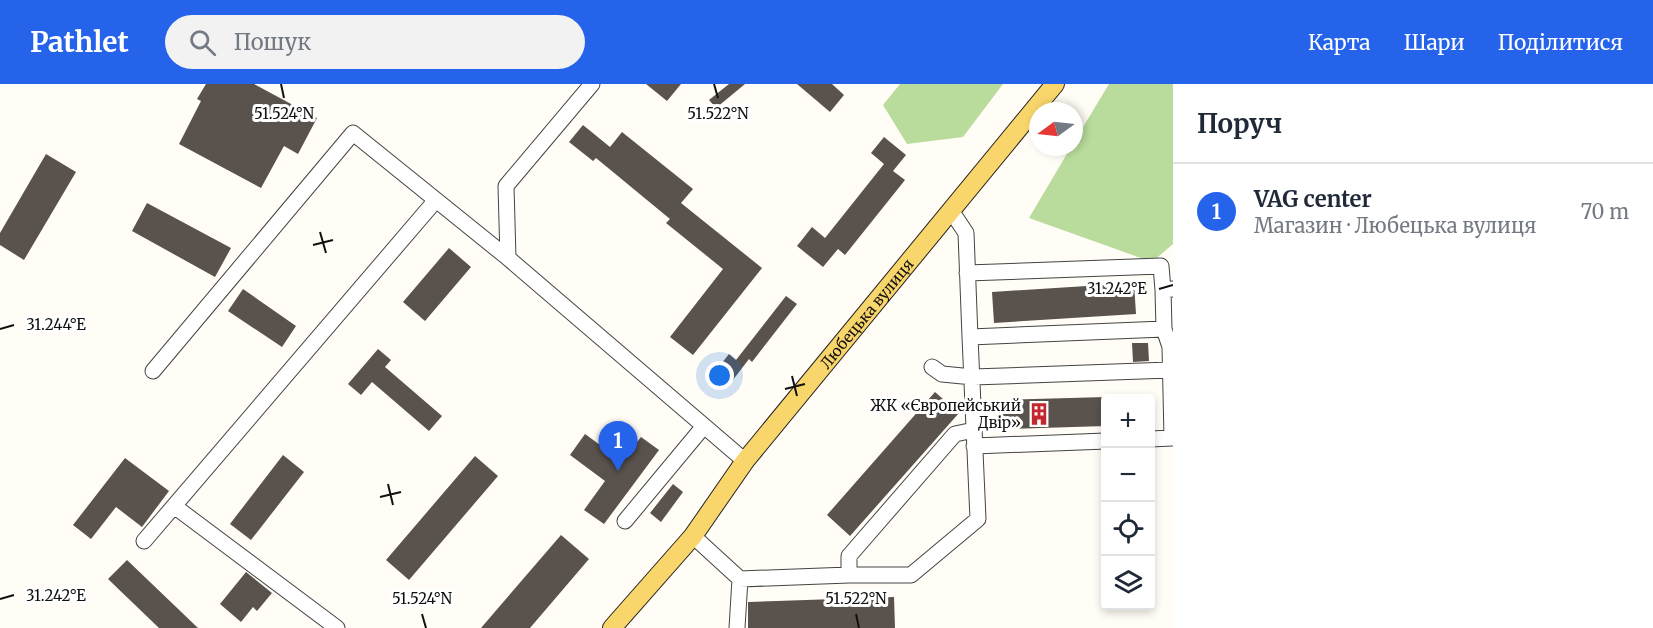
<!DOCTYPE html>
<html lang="uk">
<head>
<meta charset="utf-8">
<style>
  body { margin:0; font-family:Merriweather,serif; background:#f2f2f3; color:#1f2937 }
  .controls { position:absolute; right:18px; bottom:18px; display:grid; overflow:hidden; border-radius:6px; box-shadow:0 3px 9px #0003 }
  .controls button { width:54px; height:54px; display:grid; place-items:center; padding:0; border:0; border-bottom:2px solid #e0e1e3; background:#fff; color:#1f2937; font:30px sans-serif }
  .compass { position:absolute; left:1029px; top:18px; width:54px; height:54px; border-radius:50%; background:#fff; box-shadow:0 3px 9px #0003; rotate:255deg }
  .you { position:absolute; left:720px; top:292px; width:21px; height:21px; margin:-15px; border:4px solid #fff; border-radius:50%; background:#1a73e8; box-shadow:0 0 0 9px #1a73e833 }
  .badge { display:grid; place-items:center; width:39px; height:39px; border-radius:50%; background:#2563eb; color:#fff; font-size:20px; font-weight:700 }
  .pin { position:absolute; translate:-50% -50px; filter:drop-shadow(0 2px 3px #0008) }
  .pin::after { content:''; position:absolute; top:32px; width:21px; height:18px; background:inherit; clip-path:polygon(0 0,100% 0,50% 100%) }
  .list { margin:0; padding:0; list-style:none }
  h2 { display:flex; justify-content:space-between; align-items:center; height:78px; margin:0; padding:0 24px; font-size:26px }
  h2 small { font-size:20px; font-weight:400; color:#747a83 }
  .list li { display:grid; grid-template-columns:39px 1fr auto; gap:18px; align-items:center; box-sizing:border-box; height:96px; padding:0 24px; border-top:2px solid #e0e1e3 }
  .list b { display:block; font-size:22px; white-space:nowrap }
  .list p { margin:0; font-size:20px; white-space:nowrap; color:#747a83 }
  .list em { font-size:20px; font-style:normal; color:#747a83 }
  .icon { flex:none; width:33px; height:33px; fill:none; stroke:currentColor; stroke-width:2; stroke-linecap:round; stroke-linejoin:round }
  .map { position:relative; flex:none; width:1173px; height:544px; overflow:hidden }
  header { display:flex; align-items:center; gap:36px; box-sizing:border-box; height:84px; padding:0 30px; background:#2563eb; color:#fff }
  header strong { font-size:28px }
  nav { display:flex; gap:33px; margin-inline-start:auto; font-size:21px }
  .search { width:420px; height:54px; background:#f2f2f3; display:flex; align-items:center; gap:15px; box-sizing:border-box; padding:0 21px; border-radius:33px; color:#747a83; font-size:22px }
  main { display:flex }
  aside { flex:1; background:#fff }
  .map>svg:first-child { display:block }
  .forest { fill:#b9dc9c }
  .building { fill:#5a524d }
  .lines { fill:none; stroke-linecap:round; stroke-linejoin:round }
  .minor-casing { stroke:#444; stroke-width:17 }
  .major-casing { stroke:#222; stroke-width:20 }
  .minor { stroke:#fff; stroke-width:15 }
  .major { stroke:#f9d66b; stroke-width:18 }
  .ticks { fill:none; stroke:#111; stroke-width:2 }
  .labels { text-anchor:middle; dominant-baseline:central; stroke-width:6; stroke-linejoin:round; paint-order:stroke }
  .street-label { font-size:15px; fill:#111; stroke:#fff }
  .poi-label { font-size:15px; fill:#111; stroke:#fff; text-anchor:end }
  .ticks-label { font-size:15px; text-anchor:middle; fill:#111; stroke:#fff; stroke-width:6; stroke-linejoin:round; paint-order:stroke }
</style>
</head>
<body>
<header>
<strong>Pathlet</strong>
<div class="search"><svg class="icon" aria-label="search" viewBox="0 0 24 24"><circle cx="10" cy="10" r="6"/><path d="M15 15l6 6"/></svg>Пошук</div>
<nav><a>Карта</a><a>Шари</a><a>Поділитися</a></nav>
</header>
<main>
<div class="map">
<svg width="1173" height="544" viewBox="0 0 1173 544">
  <rect width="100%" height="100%" fill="#fffdf5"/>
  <path class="forest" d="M 900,0 L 1003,0 L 963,53 L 907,60 L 883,21 Z
    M 1109,0 L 1173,0 L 1173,160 L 1152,178 L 1029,134 L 1071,63 L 1074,63 L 1074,58 Z"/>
  <path class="building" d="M 206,0 L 254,0 L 317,34 L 298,70 L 284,62 L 261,104 L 179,60 L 201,17 L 197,15 Z
    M 646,0 L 681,0 L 667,17 Z
    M 729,0 L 745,0 L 716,24 L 709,16 Z
    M 797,0 L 832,0 L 844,11 L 830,28 Z
    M 583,41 L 610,63 L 622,48 L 693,105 L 681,119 L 762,184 L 693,271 L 670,253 L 723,185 L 666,139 L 670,135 L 596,74 L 593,77 L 569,58 Z
    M 884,53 L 906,71 L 893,87 L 905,96 L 845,171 L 838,165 L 823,183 L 797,162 L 812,143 L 825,154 L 884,80 L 871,69 Z
    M 46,70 L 76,88 L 24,176 L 0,161 L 0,149 Z
    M 147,119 L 231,164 L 215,193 L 132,147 Z
    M 449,164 L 471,183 L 425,237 L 403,218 Z
    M 1134,199 L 1136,230 L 994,239 L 992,208 Z
    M 243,205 L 296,242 L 282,263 L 228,227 Z
    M 786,212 L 797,220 L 752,278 L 749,275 L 729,301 L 714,289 L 729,270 L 736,276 Z
    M 1132,259 L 1148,259 L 1149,277 L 1133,278 Z
    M 378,265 L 391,276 L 385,283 L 442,332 L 429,347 L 372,298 L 361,311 L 348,300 Z
    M 935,308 L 959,329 L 850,452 L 827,431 Z
    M 1106,313 L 1106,342 L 1005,345 L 1005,342 L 999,342 L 998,319 L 1002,319 L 1002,316 Z
    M 585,350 L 622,377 L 641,353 L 659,366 L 604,440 L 584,426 L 605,397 L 570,371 Z
    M 283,371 L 304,388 L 251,456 L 230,440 Z
    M 475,372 L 498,392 L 409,496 L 386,476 Z
    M 125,374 L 169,407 L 142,443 L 116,423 L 91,455 L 73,441 Z
    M 673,400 L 683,408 L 661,438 L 650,429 Z
    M 561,451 L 589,475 L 530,544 L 481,544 Z
    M 127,476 L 198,544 L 159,544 L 108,495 Z
    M 246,488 L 272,509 L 257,527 L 253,523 L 241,538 L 220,520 Z
    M 894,513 L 895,544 L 748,544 L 748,518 Z"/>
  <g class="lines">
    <g class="minor-casing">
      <path id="minor" d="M 592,0 L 506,102 L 508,174 L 745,377
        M 952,128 L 966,149 L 970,253 L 1164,245 L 1163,206 L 1173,205
        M 967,189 L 1161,182 L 1163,206
        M 932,283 L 942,290 L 973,293 L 1170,286
        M 153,287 L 353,49 L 508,174
        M 1150,355 L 1172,354 L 1170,263 L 1164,245
        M 974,362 L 1106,357
        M 174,422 L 337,544
        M 625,437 L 704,342
        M 693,452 L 740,495 L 849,491 L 911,491 L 978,435 L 970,253
        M 144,457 L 436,116
        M 849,491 L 849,472 L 955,350 L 974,346
        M 737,544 L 740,495"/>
    </g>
    <g class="major-casing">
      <g id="major">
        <path id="s1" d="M 612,544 L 693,452 L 745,377 L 1055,0"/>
      </g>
    </g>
    <use href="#minor" class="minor"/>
    <use href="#major" class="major"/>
  </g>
  <path class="ticks" d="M 281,0 L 284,14M 714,0 L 718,14M 320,148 L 326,169M 313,161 L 333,156M 1159,205 L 1173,201M 0,245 L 14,241M 792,292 L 797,312M 785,305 L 805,300M 388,400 L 393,421M 380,413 L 401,408M 0,515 L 14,511M 422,530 L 426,544M 856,530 L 859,544"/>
  <defs>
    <g id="building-bare" transform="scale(1.8)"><path d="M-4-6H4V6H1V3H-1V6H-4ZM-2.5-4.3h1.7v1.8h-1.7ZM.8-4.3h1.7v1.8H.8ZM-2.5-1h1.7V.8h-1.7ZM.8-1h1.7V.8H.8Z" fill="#c4262e" stroke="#fff" stroke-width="2.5" paint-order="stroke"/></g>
  </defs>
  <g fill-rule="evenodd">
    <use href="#building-bare" x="1039" y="330"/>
  </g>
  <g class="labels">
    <g class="street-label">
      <text stroke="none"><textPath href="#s1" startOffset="405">Любецька вулиця</textPath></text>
    </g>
    <g class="poi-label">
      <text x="1021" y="321">ЖК «Європейський<tspan x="1021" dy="17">Двір»</tspan></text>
    </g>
  </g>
  <g class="ticks-label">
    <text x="284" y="35">51.524°N</text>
    <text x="718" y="35">51.522°N</text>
    <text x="1117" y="210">31.242°E</text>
    <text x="56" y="246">31.244°E</text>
    <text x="56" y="517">31.242°E</text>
    <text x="422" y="520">51.524°N</text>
    <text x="856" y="520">51.522°N</text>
  </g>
</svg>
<div class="controls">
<button>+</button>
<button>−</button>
<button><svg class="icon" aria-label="locate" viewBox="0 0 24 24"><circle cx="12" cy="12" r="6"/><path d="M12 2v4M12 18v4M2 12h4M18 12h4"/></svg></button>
<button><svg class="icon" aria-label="layers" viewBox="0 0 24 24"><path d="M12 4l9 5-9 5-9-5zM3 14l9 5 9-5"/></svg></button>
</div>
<svg class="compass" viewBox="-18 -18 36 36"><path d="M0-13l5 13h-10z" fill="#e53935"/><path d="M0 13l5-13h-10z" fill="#747a83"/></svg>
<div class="you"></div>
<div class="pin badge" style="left:618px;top:387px">1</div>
</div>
<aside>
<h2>Поруч<small></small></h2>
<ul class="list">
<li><span class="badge">1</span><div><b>VAG center</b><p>Магазин · Любецька вулиця</p></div><em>70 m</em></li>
</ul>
</aside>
</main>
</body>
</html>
